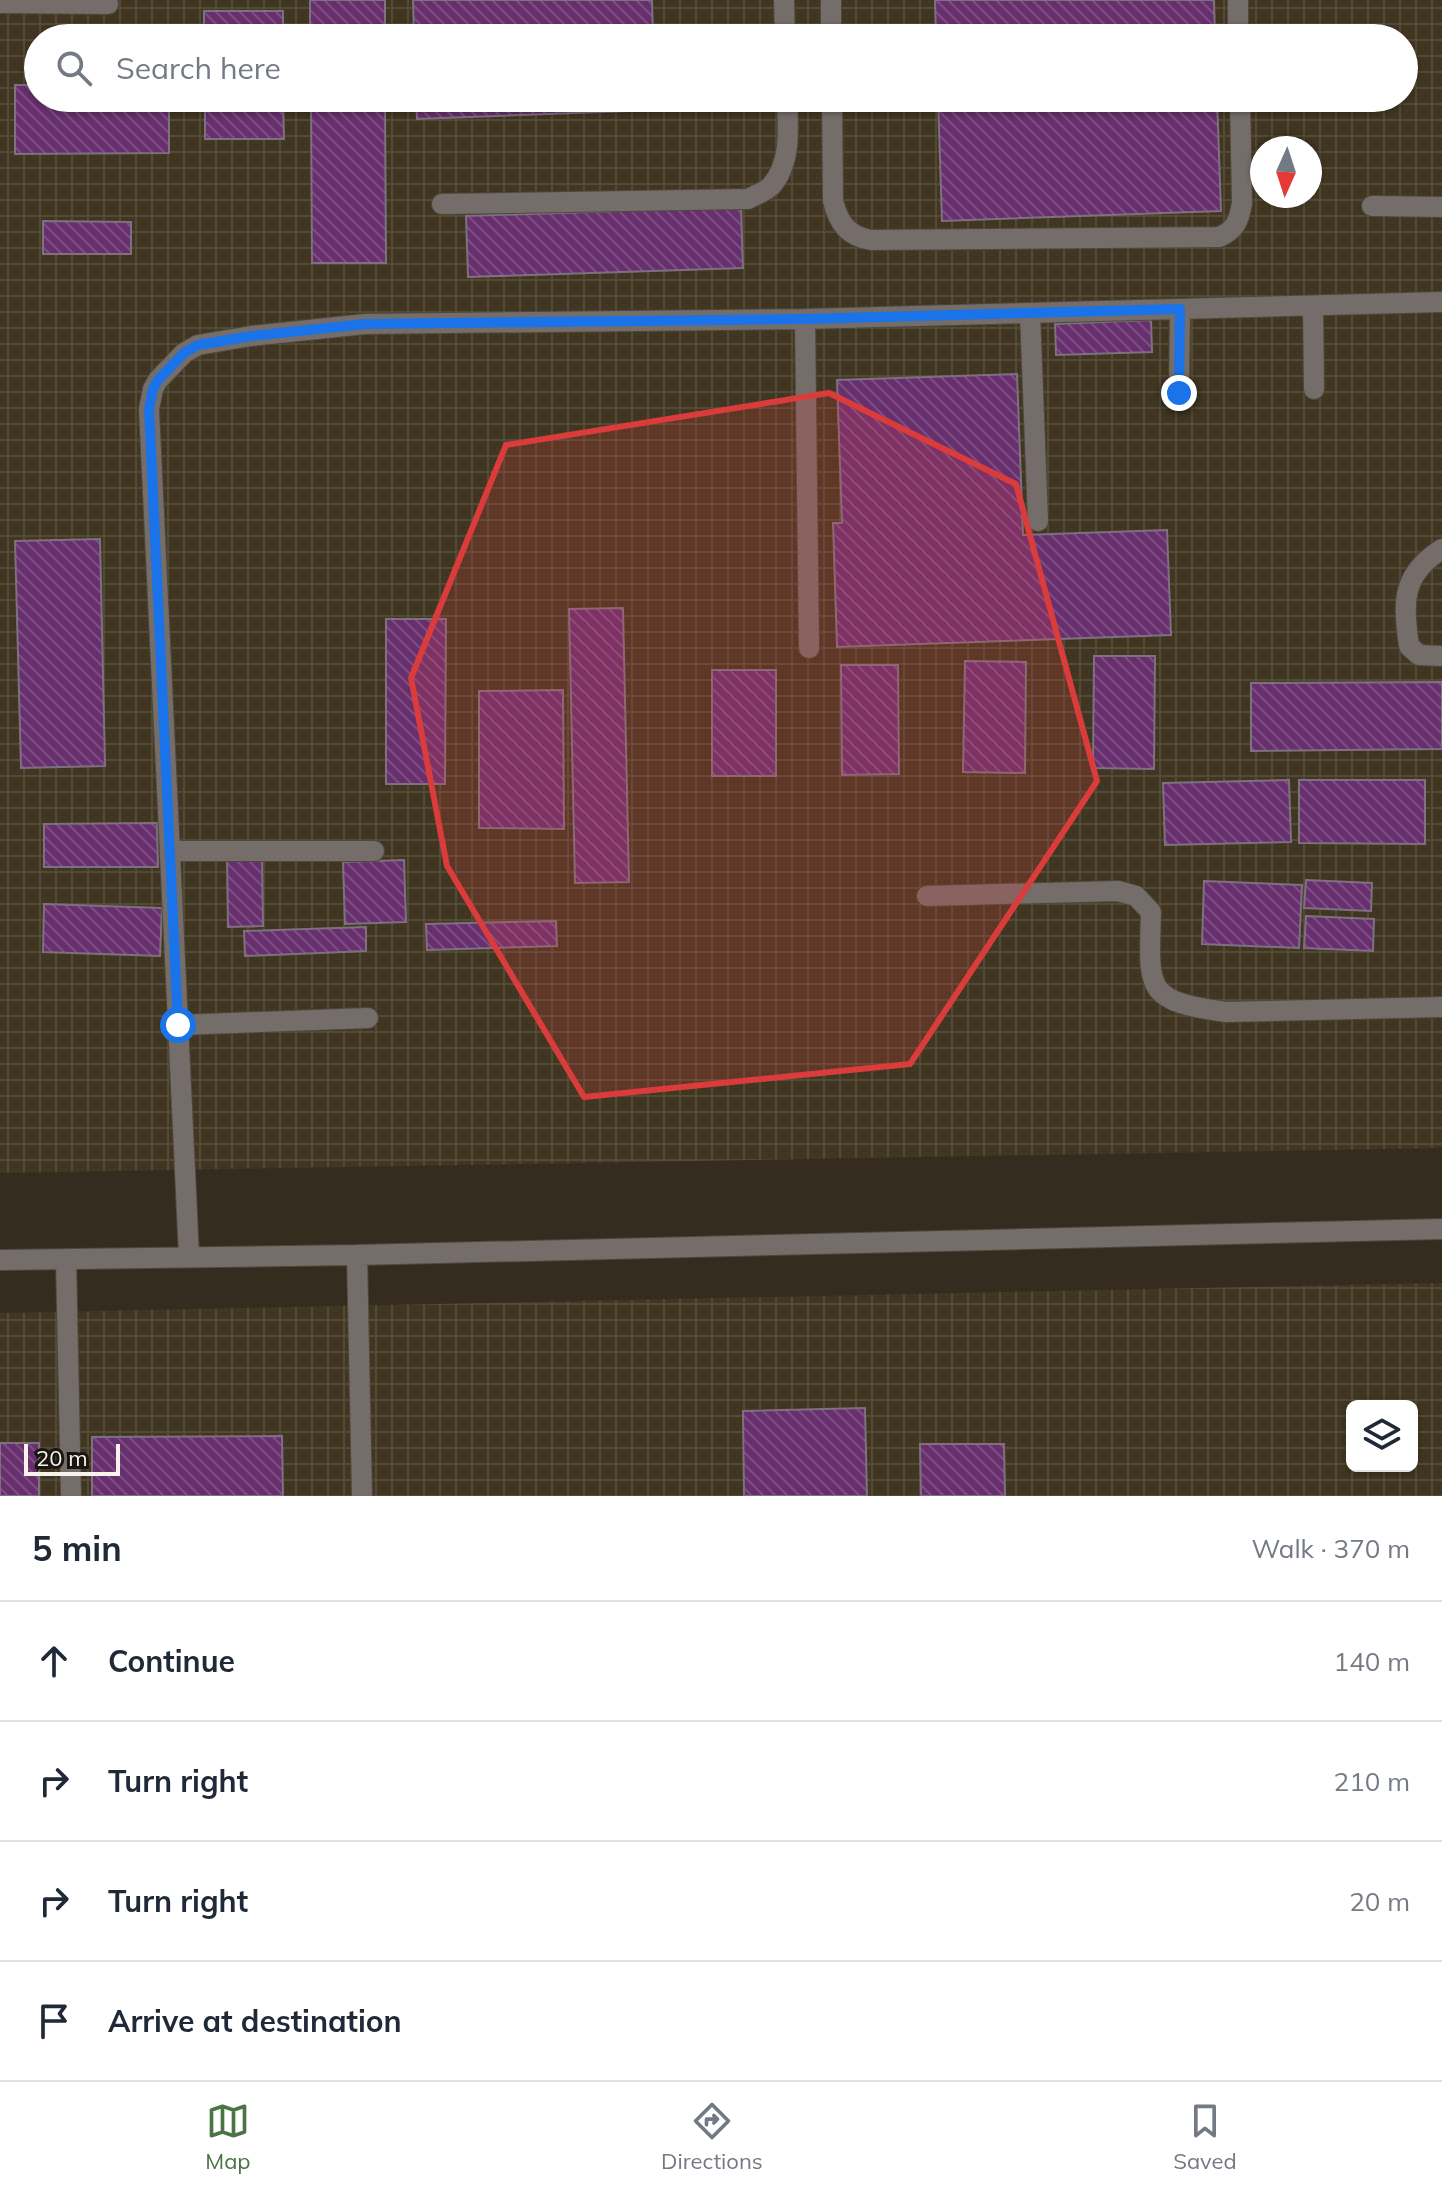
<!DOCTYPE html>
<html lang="en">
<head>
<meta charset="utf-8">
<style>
  body { margin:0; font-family:Mulish,sans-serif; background:#f6f6f7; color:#1f2937 }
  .controls { position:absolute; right:24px; bottom:24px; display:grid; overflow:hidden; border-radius:12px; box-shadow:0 2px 6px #0004 }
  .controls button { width:72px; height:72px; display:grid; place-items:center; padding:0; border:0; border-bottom:2px solid #e0e1e3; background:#fff; color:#1f2937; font:40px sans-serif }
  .compass { position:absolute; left:1250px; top:136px; width:72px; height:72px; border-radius:50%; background:#fff; box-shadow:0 2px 6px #0004; rotate:183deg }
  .scale { position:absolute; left:24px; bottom:20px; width:96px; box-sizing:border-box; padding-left:8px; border:4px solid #f8f3ea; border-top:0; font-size:22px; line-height:28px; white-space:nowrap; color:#f8f3ea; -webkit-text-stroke:6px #191610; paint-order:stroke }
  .stop { position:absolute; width:24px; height:24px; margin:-18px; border:6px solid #1a73e8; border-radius:50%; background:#fff }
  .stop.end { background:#1a73e8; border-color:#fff; box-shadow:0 2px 8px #0008 }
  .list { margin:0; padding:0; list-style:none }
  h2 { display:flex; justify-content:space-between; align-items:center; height:104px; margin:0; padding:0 32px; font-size:34px }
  h2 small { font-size:26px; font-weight:400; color:#747a83 }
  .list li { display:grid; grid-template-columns:52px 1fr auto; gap:24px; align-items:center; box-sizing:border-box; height:120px; padding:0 32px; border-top:2px solid #e0e1e3 }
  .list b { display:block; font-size:30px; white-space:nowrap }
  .list em { font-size:26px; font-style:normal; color:#747a83 }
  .icon { flex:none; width:44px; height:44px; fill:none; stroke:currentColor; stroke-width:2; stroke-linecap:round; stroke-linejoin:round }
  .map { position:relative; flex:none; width:1442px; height:1496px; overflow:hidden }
  .search { position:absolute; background:#fff; box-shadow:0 2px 6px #0004; left:24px; right:24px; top:24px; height:88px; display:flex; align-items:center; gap:20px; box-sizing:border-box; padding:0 28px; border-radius:44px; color:#747a83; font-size:30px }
  .sheet { height:584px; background:#fff }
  nav { display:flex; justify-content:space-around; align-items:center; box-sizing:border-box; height:112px; border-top:2px solid #e0e1e3; background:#fff; font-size:22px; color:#747a83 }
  nav a { display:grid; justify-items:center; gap:4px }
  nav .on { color:#4a7444 }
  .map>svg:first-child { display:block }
  .industrial { fill:url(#industrial-grid); fill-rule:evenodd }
  .building { fill:url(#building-back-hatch); stroke:#7e717f; stroke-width:2 }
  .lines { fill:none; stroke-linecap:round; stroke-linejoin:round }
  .minor-casing { stroke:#4f493b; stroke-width:22 }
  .minor { stroke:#756d69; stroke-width:20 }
  .route { stroke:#1a73e8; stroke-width:10 }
  .marked { fill:#d93c3b; fill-opacity:0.2; stroke:#d93c3b; stroke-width:6; stroke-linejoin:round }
</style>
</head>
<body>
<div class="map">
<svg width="1442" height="1496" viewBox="0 0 1442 1496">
  <defs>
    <pattern id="industrial-grid" width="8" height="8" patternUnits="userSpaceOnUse" patternTransform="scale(2)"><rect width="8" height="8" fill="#403621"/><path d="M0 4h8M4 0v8" fill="none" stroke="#534a37"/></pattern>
    <pattern id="building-back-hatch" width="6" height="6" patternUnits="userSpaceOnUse" patternTransform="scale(2)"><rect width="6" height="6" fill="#682f6e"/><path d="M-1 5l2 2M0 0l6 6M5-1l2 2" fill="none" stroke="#7e4e83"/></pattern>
  </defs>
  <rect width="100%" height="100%" fill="#342d1f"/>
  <path class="industrial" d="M 0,0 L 1442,0 L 1442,1148 L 0,1173 ZM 38,38 L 1404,38 L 1404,98 L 38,98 ZM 1262,148 L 1310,148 L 1310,196 L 1262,196 Z
    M 1442,1283 L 1442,1496 L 0,1496 L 0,1313 ZM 1352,1406 L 1412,1406 L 1412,1466 L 1352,1466 Z"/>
  <path class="building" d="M 310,0 L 385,0 L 385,38 L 310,38 Z
    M 413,0 L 652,0 L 653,38 L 414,38 Z
    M 935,0 L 1214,0 L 1215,38 L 936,38 Z
    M 204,11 L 283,11 L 283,38 L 204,38 Z
    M 15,85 L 38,85 L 38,98 L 169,98 L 169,153 L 15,154 Z
    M 205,98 L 283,98 L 284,139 L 205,139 Z
    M 311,98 L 385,98 L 386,263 L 312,263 Z
    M 416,98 L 655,98 L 656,110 L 417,119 Z
    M 938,98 L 1217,98 L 1221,211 L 942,221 Z
    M 741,207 L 743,268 L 468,277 L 466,216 Z
    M 43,221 L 131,222 L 131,254 L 43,254 Z
    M 1151,320 L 1152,352 L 1056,355 L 1055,324 Z
    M 1017,374 L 1023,535 L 1167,530 L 1171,635 L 837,647 L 833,523 L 842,523 L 837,380 Z
    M 100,539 L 105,766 L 21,768 L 15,541 Z
    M 623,608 L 629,882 L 575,883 L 569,609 Z
    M 386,619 L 446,619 L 445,784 L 386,784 Z
    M 1094,656 L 1155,656 L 1154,769 L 1093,768 Z
    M 965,661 L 1026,662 L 1025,773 L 963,772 Z
    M 841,665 L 898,665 L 899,774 L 842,775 Z
    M 712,670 L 776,670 L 776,776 L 712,776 Z
    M 1442,682 L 1442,749 L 1251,751 L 1251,683 Z
    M 563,690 L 564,829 L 479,828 L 479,691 Z
    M 1289,780 L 1291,842 L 1165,845 L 1163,783 Z
    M 1299,780 L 1425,780 L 1425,844 L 1299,843 Z
    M 157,823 L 158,867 L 44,867 L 44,824 Z
    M 227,856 L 262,856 L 263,926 L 228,927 Z
    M 404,860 L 406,922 L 345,924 L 343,862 Z
    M 1306,880 L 1372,883 L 1371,911 L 1304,908 Z
    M 1204,881 L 1302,885 L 1299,948 L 1202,944 Z
    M 44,904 L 162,908 L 160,956 L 43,952 Z
    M 1306,916 L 1374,919 L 1373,951 L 1304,948 Z
    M 556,921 L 557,946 L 427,950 L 426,924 Z
    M 366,927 L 366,951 L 245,956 L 244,931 Z
    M 865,1408 L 867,1496 L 744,1496 L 743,1411 Z
    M 282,1436 L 283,1496 L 92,1496 L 92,1437 Z
    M 0,1443 L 39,1443 L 39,1496 L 0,1496 Z
    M 920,1444 L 1004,1444 L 1005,1496 L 921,1496 Z"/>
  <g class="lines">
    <g class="minor-casing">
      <path id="minor" d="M 784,0 L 785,38
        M 831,0 L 831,38
        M 1238,0 L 1238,38
        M 0,3 L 108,4
        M 832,98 L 833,201 C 839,224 848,236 871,240 L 1219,237 C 1236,230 1239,220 1242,203 L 1240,98
        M 442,204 L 748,199 C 755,195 765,192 771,186 C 792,163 788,126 787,98
        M 1372,206 L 1442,207
        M 1313,306 L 1314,389
        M 1030,313 L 1038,521
        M 805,319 L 809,648
        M 1179,393 L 1180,309
        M 1442,549 C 1401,575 1403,602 1409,646 L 1419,655 L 1442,656
        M 170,851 L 374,851
        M 927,896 L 1118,891 L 1136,896 L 1151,912 C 1149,989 1143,1001 1226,1012 L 1442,1007
        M 178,1025 L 368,1018
        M 357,1255 L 362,1496
        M 189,1256 L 149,409 L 153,389 L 158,380 L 184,353 L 198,345 L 251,336 L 365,324 L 805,319 L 1442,302
        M 66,1259 L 71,1496
        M 0,1260 L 357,1255 L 1442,1229"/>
    </g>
    <use href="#minor" class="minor"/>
  </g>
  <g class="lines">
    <path class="route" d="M 178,1025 L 149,409 L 153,389 L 158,380 L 184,353 L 198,345 L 251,336 L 365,324 L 805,319 L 1180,309 L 1179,393"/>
  </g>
  <path class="marked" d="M 829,393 L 1016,484 L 1097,781 L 910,1064 L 584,1097 L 447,866 L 411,678 L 506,445 Z"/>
</svg>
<div class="controls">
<button><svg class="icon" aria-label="layers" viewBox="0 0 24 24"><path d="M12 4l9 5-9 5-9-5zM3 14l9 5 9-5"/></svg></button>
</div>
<svg class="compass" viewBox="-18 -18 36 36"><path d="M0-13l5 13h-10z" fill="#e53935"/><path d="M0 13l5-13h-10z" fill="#747a83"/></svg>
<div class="scale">20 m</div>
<div class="stop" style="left:178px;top:1025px"></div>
<div class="stop end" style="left:1179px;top:393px"></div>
<div class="search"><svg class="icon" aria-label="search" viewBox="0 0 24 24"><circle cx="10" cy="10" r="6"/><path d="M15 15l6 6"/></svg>Search here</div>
</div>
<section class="sheet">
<h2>5 min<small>Walk · 370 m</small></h2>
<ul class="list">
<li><svg class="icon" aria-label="ahead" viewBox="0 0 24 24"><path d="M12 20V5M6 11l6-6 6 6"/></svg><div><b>Continue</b></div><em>140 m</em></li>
<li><svg class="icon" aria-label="right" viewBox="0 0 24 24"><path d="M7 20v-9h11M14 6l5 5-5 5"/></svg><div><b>Turn right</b></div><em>210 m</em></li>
<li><svg class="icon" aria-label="right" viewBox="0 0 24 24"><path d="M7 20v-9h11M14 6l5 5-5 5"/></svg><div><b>Turn right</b></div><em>20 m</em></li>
<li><svg class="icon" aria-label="arrive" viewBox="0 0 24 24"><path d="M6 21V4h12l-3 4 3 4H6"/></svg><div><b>Arrive at destination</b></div></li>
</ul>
</section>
<nav>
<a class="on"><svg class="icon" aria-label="map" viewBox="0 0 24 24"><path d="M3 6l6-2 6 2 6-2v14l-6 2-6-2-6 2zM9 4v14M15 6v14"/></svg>Map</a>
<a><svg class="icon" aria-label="directions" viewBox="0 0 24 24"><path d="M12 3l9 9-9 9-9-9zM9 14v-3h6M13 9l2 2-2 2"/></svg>Directions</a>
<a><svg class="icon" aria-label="saved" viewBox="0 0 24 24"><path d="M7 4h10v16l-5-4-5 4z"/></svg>Saved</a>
</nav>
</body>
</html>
